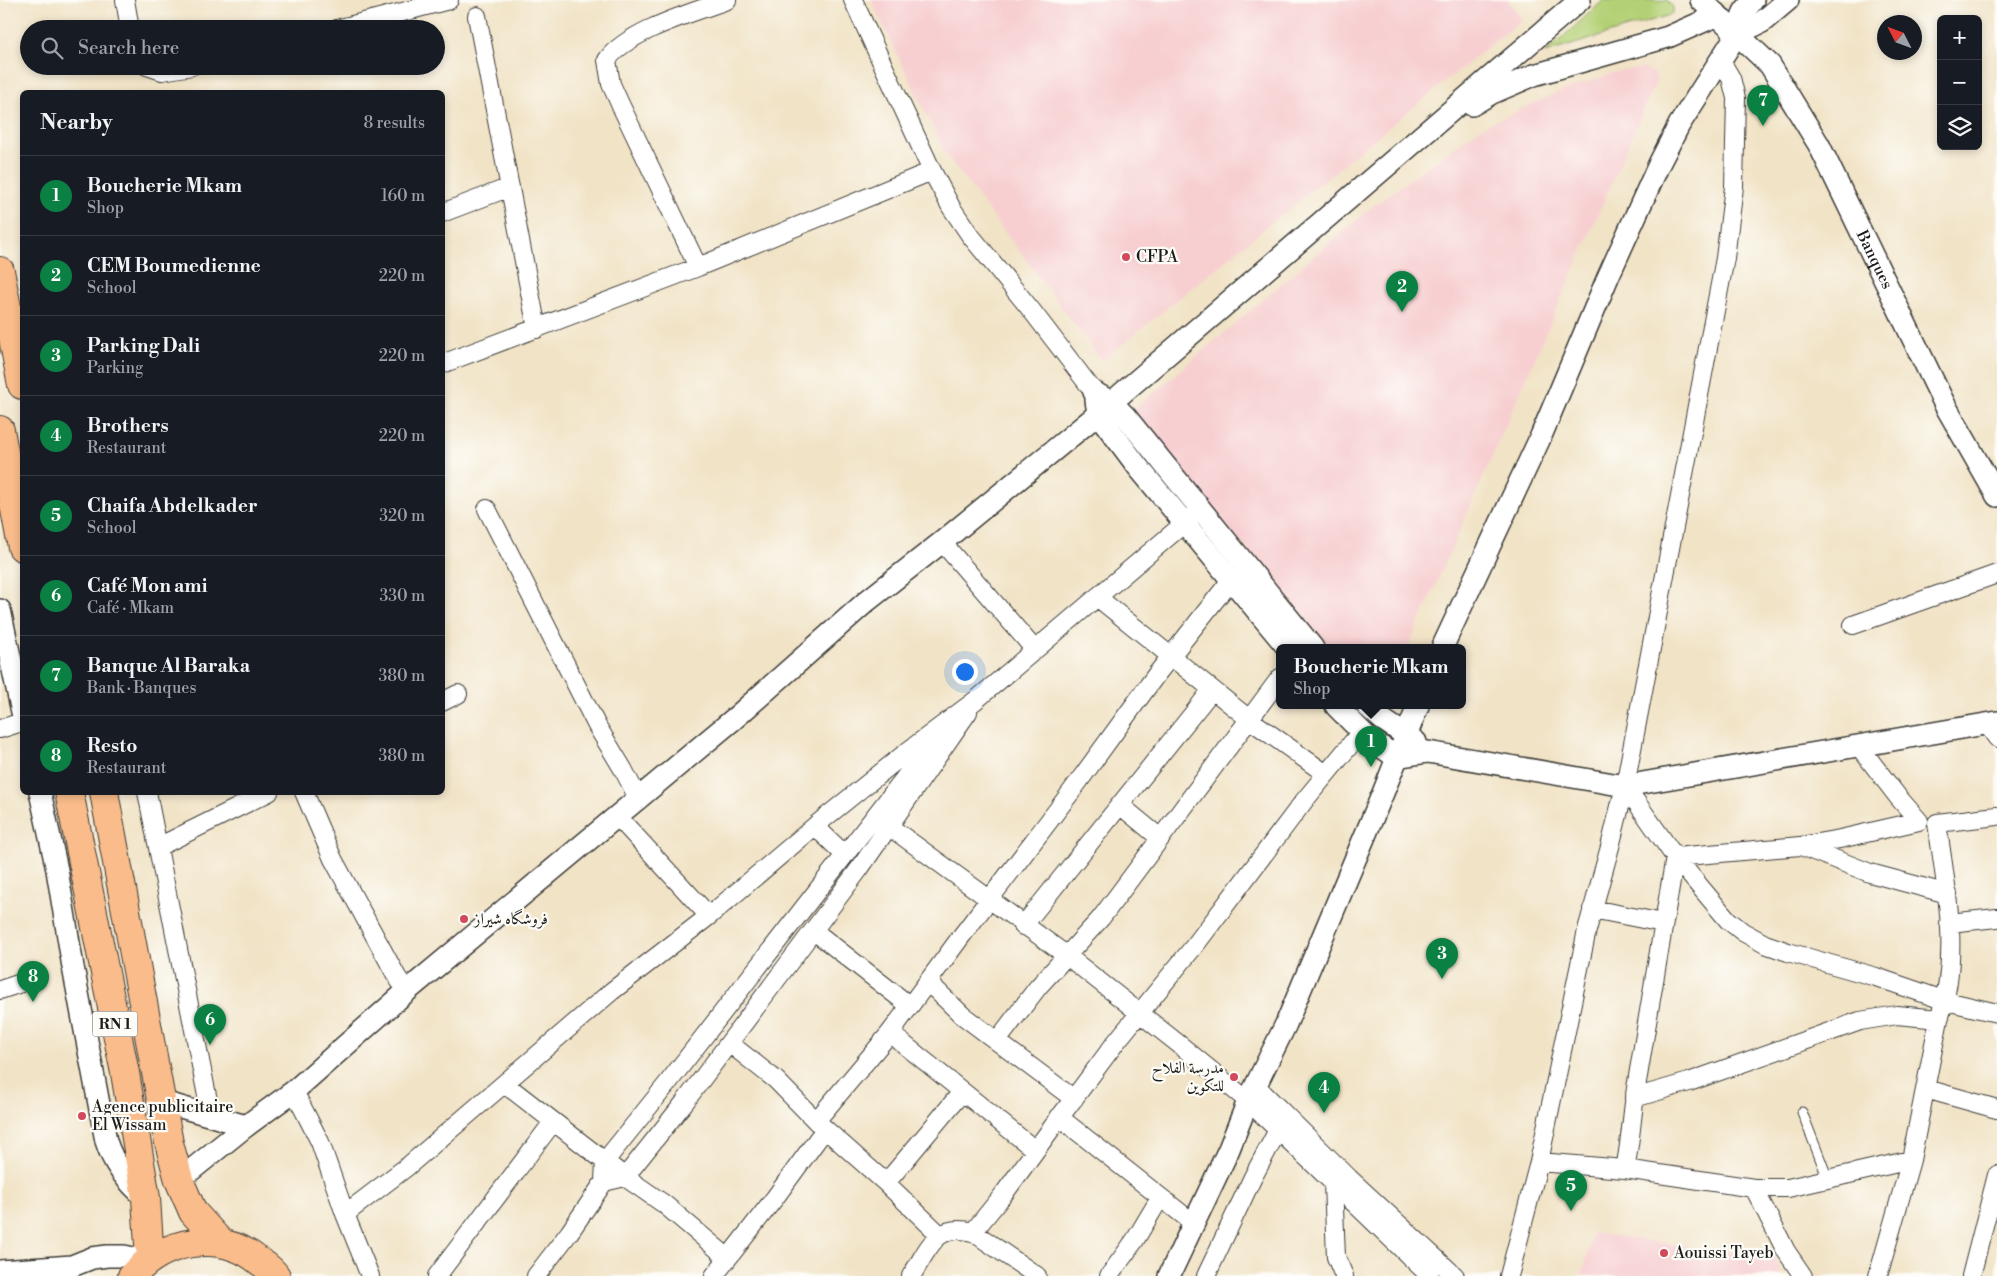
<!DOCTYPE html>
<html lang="en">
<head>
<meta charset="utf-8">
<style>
  body { margin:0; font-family:"Libre Bodoni",Amiri,serif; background:#20242c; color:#f1f3f6 }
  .controls { position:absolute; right:15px; top:15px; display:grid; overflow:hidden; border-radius:8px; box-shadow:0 2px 8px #0003 }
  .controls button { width:45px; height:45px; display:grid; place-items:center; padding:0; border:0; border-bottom:1px solid #363941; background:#171b24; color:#f1f3f6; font:25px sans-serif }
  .compass { position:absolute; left:1877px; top:15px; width:45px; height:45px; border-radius:50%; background:#171b24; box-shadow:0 2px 8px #0003; rotate:312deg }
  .you { position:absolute; left:964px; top:671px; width:18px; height:18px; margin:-12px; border:4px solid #fff; border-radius:50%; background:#1a73e8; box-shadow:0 0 0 8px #1a73e833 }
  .badge { display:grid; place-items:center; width:32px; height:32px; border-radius:50%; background:#0b8043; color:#fff; font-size:16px; font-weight:700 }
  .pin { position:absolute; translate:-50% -41px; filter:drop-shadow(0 1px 2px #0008) }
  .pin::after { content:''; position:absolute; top:26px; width:18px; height:15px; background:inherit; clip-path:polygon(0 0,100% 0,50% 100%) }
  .popup { position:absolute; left:1276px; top:644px; width:190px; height:65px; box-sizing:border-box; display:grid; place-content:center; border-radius:8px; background:#171b24; filter:drop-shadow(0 1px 4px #0005); font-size:16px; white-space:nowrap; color:#9ea1a6 }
  .popup b { font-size:19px; color:#f1f3f6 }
  .popup::after { content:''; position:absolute; left:50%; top:100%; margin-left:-10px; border:10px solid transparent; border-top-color:#171b24 }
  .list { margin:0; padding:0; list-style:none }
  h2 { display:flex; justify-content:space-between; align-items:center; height:65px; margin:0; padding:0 20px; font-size:21px }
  h2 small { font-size:16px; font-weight:400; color:#9ea1a6 }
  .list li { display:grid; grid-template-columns:32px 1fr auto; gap:15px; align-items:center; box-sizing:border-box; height:80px; padding:0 20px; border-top:1px solid #363941 }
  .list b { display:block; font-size:19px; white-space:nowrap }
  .list p { margin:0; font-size:16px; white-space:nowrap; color:#9ea1a6 }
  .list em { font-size:16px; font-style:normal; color:#9ea1a6 }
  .icon { flex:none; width:28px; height:28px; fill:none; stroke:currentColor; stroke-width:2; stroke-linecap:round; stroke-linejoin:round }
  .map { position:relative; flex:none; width:1997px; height:1276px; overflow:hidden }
  .search { position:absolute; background:#171b24; box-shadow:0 2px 8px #0003; left:20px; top:20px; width:425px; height:55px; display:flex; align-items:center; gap:12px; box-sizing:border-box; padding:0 18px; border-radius:28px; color:#9ea1a6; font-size:19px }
  .panel { position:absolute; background:#171b24; box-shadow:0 2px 8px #0003; left:20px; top:90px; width:425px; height:705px; border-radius:8px }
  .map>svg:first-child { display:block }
  .built { fill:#f7cfd1 }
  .grass { fill:#b4d075; stroke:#687648 }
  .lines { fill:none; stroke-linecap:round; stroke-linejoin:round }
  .service-casing { stroke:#3c3a36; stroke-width:11 }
  .minor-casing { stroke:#3c3a36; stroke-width:20 }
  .tertiary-casing { stroke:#3c3a36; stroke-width:24 }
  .trunk-casing { stroke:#3c3a36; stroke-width:30 }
  .service { stroke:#fff; stroke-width:9 }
  .minor { stroke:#fff; stroke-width:18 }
  .tertiary { stroke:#fff; stroke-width:21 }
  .trunk { stroke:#f9bc8a; stroke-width:28 }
  .poi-dot { fill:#d1495b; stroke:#fdfcf7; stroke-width:2 }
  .labels { text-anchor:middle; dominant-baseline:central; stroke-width:4.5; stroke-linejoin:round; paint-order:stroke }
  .shield { fill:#fdfcf7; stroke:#605f5e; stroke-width:1 }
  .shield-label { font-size:15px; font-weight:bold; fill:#1c1c1c }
  .poi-label { font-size:16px; fill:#1c1c1c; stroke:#fdfcf7; text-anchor:start }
  .street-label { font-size:16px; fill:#1c1c1c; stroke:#fdfcf7 }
</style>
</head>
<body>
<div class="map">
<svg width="1997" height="1276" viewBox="0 0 1997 1276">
  <rect width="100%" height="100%" fill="#fdfcf7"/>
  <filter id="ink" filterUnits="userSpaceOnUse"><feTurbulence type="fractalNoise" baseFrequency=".02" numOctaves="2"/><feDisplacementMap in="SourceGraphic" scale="10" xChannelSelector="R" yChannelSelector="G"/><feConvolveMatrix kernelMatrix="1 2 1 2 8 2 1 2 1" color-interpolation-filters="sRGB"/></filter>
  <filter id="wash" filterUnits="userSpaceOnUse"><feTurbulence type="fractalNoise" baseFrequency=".0096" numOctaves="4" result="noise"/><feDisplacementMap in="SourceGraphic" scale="20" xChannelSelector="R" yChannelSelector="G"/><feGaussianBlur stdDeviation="1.12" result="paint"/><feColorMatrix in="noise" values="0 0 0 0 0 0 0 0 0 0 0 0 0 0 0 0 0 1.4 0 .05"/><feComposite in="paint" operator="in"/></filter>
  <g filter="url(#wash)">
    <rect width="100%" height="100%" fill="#f1e3c6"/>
    <path class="built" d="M 871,0 L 1508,0 L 1522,19 L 1102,361 L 945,153 Z
      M 1644,68 L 1655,74 L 1656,82 L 1408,648 L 1331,648 L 1129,414 L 1368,210 L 1481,128 L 1556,93 L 1619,71 Z
      M 1593,1233 L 1776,1258 L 1782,1276 L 1582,1276 Z"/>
    <path class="grass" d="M 1604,0 L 1667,0 L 1673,7 L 1673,14 L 1545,53 Z"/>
  </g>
  <g filter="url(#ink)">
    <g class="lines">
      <g class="service-casing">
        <path id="service" d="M 1802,1112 L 1828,1179"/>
      </g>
      <g class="minor-casing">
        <path id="minor" d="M 125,0 L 130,29
          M 853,0 L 932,171 L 951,207 L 970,235 L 1032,311 L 1094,392
          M 477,16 L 537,329
          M 337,29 L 449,0
          M 147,66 L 162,71 L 192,66
          M 442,213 L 510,187
          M 698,267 L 620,104 L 611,84 L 607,60 C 627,31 694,12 727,0
          M 442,364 L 698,267 L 932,171
          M 487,509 L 597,726 L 623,769 L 639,800
          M 942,542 L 1035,650
          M 1097,597 L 1249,719 L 1326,774
          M 1853,625 L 1997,574
          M 442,702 L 458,694
          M 1987,724 L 1997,738
          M 0,729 L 22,722
          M 1625,786 L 1675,857 L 1728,920 L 1743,932 L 1765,944 L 1788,952 L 1876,977 L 1946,1001 L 1997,1013
          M 147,792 L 211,1116
          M 304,792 L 333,859 L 397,977 L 407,991
          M 1120,805 L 1160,838
          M 618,817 L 709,916
          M 816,825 L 823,834 L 844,854
          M 890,827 L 1066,955 L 1180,1045 L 1248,1101 L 1430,1276
          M 1801,846 L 1870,873 L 1948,894
          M 158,847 L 269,792
          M 1592,909 L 1663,923
          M 1949,923 L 1997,918
          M 1023,926 L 1212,690
          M 814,931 L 910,1006
          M 929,983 L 962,1015 L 1074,1099
          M 0,990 L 21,983
          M 890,1033 L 1035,1150
          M 997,1041 L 1038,987 L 1101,918 L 1280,678
          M 729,1043 L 776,1080 L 816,1121 L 886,1183 L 939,1234
          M 505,1084 L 625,1177 L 664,1204 L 728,1258
          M 1256,1086 L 1349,1178 L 1455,1276
          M 1926,1089 L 1997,1109
          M 294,1091 L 320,1142 L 345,1214 L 370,1276
          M 1634,1098 L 1689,1082 L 1860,1021 L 1897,1015 L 1939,1019
          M 1059,1117 L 1192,1222
          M 816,1121 L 890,1033 L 960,938 L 1071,792 L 1156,675 L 1231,580
          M 1539,1162 L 1587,930 L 1610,847 L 1625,786 L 1725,258 L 1734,187 L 1736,98 L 1731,78 L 1721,61
          M 1625,1169 C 1631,1140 1632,1111 1637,1082 C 1649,1007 1662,932 1675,857 L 1800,846 L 1840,839 L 1919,821 L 1898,797 L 1858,745
          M 1335,1178 L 1333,1183 L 1336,1257 L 1344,1276
          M 604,1182 L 625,1177 L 684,1103 L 860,868 L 968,712
          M 886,1183 L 962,1092
          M 345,1214 L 408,1166 L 612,991 L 709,916 L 816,825 L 908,751 L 976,700 L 1194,515
          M 973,1232 L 1037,1276
          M 437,1276 L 553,1122
          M 536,1276 L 569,1233 L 604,1182 L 605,1161 L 667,1084 L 934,740
          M 714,1276 L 774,1199 L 825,1129
          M 911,1276 C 929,1249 935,1222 973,1232 L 1003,1195 L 1051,1129 L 1116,1042 L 1196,944 L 1304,801 L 1361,732
          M 1109,1276 L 1135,1240 L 1160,1198
          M 1206,1276 L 1253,1177 L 1278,1130
          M 1509,1276 L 1539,1162 L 1625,1169 L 1754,1188
          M 1803,1276 L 1786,1251 L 1754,1188 L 1788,1188 L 1911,1160
          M 1878,1276 L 1911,1160 L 1939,1019 C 1961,956 1946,887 1937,823 L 1997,816
          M 1971,1276 L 1997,1175"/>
      </g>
      <g class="tertiary-casing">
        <g id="tertiary">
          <path id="s1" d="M 1701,0 L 1770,65 L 1819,145 L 1945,405 L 1997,496"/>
          <path d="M 1737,34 L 1762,22 L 1788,0"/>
          <path d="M 1472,105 L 1492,93 L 1534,75 L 1668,37 L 1718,15"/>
          <path d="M 1094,392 L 1111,402 L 1126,417 L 1313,648"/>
          <path d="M 1096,400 L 1098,414 L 1138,467 L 1288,648"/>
          <path d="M 0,610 L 22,712"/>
          <path d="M 1442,648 L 1541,436 L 1608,277 L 1660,162 L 1679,125 L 1737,34 L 1744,12 L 1753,0"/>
          <path d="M 1336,706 L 1367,737 L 1396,757 L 1428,752 L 1625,786 L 1997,722"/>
          <path d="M 1367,706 L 1383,720 L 1416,742"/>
          <path d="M 40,792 L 57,870 L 73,967 L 106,1141 C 113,1164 127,1182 146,1198"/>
          <path d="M 160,1101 L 246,1126"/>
          <path d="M 179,1180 L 246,1126 L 294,1091 L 407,991 L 735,718 L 867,601 L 942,542 L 1098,414 L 1580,0"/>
          <path d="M 0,1271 L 72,1266 L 92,1258 L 107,1256 L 124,1256 L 147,1261"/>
          <path d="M 1169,1276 L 1229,1149 L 1248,1101 L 1286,1024 L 1383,793 L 1418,706"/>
        </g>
      </g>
      <g class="trunk-casing">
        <path id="trunk" d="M 0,271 L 22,385
          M 0,430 L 22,547
          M 69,792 L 125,1073 L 146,1198 L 149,1245 L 154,1257
          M 104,792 L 169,1143 L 179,1180 L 193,1212 L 221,1243
          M 132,1276 C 164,1240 220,1229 259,1261 C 265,1265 272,1270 276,1276"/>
      </g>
      <use href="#service" class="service"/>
      <use href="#minor" class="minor"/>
      <use href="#tertiary" class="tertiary"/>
      <use href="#trunk" class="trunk"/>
    </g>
  </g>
  <g class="poi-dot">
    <circle cx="1126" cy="257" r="5"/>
    <circle cx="464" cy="919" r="5"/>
    <circle cx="1234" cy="1077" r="5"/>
    <circle cx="82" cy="1116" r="5"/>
    <circle cx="1664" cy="1253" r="5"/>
  </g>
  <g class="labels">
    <rect class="shield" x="92.5" y="1011.5" width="45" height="25" rx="4"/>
    <g class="shield-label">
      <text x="115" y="1024">RN 1</text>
    </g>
    <g class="poi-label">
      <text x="1136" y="257">CFPA</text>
      <text x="474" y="919">فروشگاه شيراز</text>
      <text x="1224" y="1068" text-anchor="end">مدرسة الفلاح<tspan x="1224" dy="18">للتكوين</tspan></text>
      <text x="92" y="1107">Agence publicitaire<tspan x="92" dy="18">El Wissam</tspan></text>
      <text x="1674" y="1253">Aouissi Tayeb</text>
    </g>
    <g class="street-label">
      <text stroke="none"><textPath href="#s1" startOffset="316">Banques</textPath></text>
    </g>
  </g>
</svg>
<div class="controls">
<button>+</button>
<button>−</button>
<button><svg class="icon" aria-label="layers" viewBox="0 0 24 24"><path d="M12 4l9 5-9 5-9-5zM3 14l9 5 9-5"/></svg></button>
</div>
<svg class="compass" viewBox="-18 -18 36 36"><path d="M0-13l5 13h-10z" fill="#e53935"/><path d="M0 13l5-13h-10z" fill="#9ea1a6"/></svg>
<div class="you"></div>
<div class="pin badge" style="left:1371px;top:767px">1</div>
<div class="popup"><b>Boucherie Mkam</b>Shop</div>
<div class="pin badge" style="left:1402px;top:312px">2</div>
<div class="pin badge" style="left:1442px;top:979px">3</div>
<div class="pin badge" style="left:1324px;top:1113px">4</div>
<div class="pin badge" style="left:1571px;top:1211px">5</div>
<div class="pin badge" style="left:210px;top:1045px">6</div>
<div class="pin badge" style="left:1763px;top:126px">7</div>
<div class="pin badge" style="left:33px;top:1002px">8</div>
<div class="search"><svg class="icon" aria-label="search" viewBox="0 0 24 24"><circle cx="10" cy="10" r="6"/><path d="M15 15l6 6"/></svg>Search here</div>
<section class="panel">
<h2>Nearby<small>8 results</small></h2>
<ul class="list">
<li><span class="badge">1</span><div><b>Boucherie Mkam</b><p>Shop</p></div><em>160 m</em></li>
<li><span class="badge">2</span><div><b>CEM Boumedienne</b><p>School</p></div><em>220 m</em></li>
<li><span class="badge">3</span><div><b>Parking Dali</b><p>Parking</p></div><em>220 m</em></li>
<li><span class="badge">4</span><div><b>Brothers</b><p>Restaurant</p></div><em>220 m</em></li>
<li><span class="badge">5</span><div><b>Chaifa Abdelkader</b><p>School</p></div><em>320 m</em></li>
<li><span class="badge">6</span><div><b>Café Mon ami</b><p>Café · Mkam</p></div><em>330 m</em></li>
<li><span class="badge">7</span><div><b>Banque Al Baraka</b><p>Bank · Banques</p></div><em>380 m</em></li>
<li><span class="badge">8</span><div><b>Resto</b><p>Restaurant</p></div><em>380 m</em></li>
</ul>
</section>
</div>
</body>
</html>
